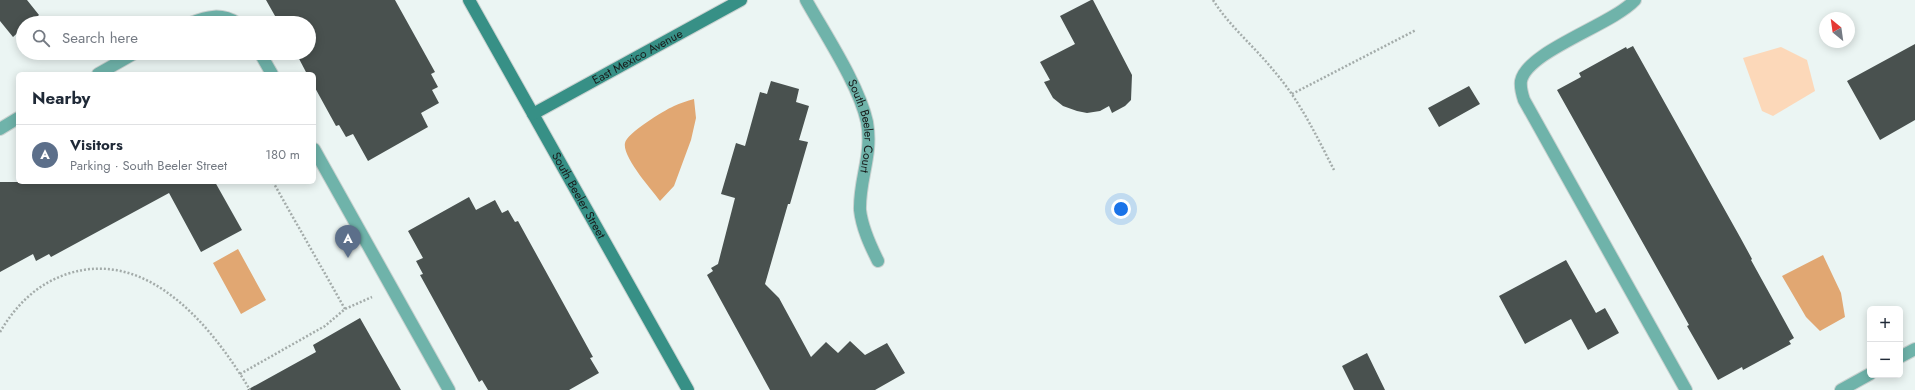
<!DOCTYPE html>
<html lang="en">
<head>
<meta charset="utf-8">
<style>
  body { margin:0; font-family:Jost,sans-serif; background:#f6f6f7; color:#1f2937 }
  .controls { position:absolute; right:12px; bottom:12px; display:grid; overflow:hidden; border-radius:6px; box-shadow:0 2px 10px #0003 }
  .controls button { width:36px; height:36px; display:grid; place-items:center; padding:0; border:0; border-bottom:1px solid #e0e1e3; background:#fff; color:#1f2937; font:20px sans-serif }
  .compass { position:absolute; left:1819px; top:12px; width:36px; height:36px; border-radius:50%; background:#fff; box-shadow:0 2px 10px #0003; rotate:331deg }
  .you { position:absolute; left:1121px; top:209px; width:14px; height:14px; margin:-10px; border:3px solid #fff; border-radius:50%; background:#1a73e8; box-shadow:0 0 0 6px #1a73e833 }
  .badge { display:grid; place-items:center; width:26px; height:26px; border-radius:50%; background:#894f05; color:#fff; font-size:13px; font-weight:700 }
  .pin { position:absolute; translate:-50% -33px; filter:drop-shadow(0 1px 2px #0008) }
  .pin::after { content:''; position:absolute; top:21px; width:14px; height:12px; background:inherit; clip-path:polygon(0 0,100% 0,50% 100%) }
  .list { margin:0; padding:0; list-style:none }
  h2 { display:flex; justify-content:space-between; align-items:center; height:52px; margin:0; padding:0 16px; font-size:17px }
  h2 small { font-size:13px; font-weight:400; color:#747a83 }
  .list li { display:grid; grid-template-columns:26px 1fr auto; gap:12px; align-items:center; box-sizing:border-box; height:60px; padding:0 16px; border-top:1px solid #e0e1e3 }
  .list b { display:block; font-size:15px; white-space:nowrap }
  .list p { margin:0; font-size:13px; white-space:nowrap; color:#747a83 }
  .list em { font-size:13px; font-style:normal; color:#747a83 }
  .icon { flex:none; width:22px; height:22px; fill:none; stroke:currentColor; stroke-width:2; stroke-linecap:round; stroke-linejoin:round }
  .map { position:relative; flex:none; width:1915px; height:390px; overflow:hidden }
  .search { position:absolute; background:#fff; box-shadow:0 2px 10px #0003; left:16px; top:16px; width:300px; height:44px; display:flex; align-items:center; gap:10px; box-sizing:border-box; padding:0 14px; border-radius:22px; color:#747a83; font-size:15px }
  .panel { position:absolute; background:#fff; box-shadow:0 2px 10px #0003; left:16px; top:72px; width:300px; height:112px; border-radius:6px }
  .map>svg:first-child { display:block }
  .green { fill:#fcd8b9 }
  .water { fill:#e1a772 }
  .building { fill:#49514f }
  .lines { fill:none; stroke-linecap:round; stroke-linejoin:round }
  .lane-casing { stroke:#c9d2d0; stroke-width:14 }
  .street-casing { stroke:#c9d2d0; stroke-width:14 }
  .secondary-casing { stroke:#c9d2d0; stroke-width:14 }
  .path { stroke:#a4acaa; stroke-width:2.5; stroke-dasharray:2 2; stroke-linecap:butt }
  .lane { stroke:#6fb3aa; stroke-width:12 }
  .street { stroke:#6fb3aa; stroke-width:12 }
  .secondary { stroke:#379086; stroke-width:12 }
  .labels { text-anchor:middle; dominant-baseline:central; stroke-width:4; stroke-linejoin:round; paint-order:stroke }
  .street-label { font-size:12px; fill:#181c1b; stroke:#ebf5f3 }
</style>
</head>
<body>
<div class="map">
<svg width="1915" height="390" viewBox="0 0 1915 390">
  <rect width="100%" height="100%" fill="#ebf5f3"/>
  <path class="green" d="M 1781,47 L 1807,60 L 1815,91 L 1773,116 L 1762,111 L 1743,58 Z"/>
  <path class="water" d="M 694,99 L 696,118 L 691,140 L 674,186 L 660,201 C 652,190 622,157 625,143 C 627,133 663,111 674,106 C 680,103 687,101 694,99 Z
    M 238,249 L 266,300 L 241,314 L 213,263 Z
    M 1823,255 L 1841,293 L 1845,317 L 1820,331 L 1806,317 L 1782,276 Z"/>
  <path class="building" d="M 0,0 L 27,0 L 39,15 L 30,23 L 23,23 L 23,28 L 13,37 L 0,21 Z
    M 266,0 L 395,0 L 435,72 L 431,74 L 438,87 L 432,90 L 439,103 L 421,113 L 428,127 L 368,161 L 353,134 L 346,137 L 339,125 L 336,126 L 314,86 L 314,74 L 307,74 L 296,53 L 309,53 L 309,23 L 279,23 Z
    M 1091,0 L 1093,0 L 1132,75 L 1131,100 L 1125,106 L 1112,113 L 1109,106 L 1100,111 L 1087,113 L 1077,111 L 1063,106 L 1053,98 L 1044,82 L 1050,80 L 1040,62 L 1075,44 L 1060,16 Z
    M 1915,44 L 1915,120 L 1880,140 L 1847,81 Z
    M 1633,46 L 1740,237 L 1752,259 L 1751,260 L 1794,338 L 1789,341 L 1791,344 L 1743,370 L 1742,367 L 1718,380 L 1687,326 L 1689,325 L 1557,90 L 1581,77 L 1579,73 L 1626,47 L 1627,49 Z
    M 771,81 L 799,89 L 796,102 L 809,106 L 799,140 L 808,142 L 790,204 L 788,204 L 765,284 L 779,298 L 811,357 L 826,342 L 838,353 L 850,341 L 865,355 L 887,343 L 905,373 L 875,390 L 770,390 L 707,275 L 713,271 L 711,268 L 718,264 L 735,198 L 721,194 L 736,143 L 745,146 L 760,92 L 767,94 Z
    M 1469,86 L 1480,104 L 1439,127 L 1428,108 Z
    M 0,182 L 215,182 L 242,230 L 201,252 L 169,193 L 51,257 L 49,254 L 36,261 L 33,254 L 0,272 Z
    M 469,197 L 476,210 L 495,200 L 502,213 L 508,210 L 515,222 L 518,221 L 593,357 L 590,358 L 599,373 L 569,390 L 488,390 L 482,380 L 479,382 L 420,275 L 423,274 L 416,261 L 423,258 L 408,231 Z
    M 1566,260 L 1596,313 L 1605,308 L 1619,333 L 1588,350 L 1571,319 L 1525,344 L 1499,296 Z
    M 360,318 L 401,390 L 247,390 L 316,352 L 313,345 Z
    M 1367,353 L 1385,390 L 1354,390 L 1342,366 Z"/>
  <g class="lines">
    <g class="lane-casing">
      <path id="lane" d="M 191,23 C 207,16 222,13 237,23
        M 260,53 L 272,74
        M 98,74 L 135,53
        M 0,129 L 18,118
        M 314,149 L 449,390"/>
    </g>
    <g class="street-casing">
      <g id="street">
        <path id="s1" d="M 806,0 C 825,34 859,85 867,122 C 873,155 859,179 860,210 C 862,228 870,245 878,261"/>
        <path d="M 1635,0 C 1612,25 1527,51 1521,81 C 1520,88 1522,94 1524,100 L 1686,390"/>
        <path d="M 1900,357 L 1915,349"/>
        <path d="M 1841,390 L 1870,374"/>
      </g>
    </g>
    <g class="secondary-casing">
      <g id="secondary">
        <path id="s2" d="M 469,0 L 688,390"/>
        <path id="s3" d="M 533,114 L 741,0"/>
      </g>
    </g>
    <path class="path" d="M 1213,0 C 1230,27 1254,46 1274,71 C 1300,101 1316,135 1334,170
      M 1292,94 L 1416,30
      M 273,182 L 345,309
      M 0,332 C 16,305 37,284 67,274 C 149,247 213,328 250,390
      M 240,374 L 325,326 L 345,309 L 372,297"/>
    <use href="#lane" class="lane"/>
    <use href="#street" class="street"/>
    <use href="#secondary" class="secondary"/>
  </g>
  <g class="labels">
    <g class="street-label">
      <text stroke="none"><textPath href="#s3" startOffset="119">East Mexico Avenue</textPath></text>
      <text stroke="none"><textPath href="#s1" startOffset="140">South Beeler Court</textPath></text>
      <text stroke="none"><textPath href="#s2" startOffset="224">South Beeler Street</textPath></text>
    </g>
  </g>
</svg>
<div class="controls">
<button>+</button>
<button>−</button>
</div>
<svg class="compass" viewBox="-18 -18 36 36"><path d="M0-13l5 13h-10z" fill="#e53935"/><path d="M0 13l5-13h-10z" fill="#747a83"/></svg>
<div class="you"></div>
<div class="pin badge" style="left:348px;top:258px;background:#5c6f8a">A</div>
<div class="search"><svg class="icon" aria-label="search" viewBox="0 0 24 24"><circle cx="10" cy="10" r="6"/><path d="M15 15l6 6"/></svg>Search here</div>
<section class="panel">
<h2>Nearby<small></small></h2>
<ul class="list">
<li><span class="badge" style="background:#5c6f8a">A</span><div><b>Visitors</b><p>Parking · South Beeler Street</p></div><em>180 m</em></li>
</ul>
</section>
</div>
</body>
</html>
